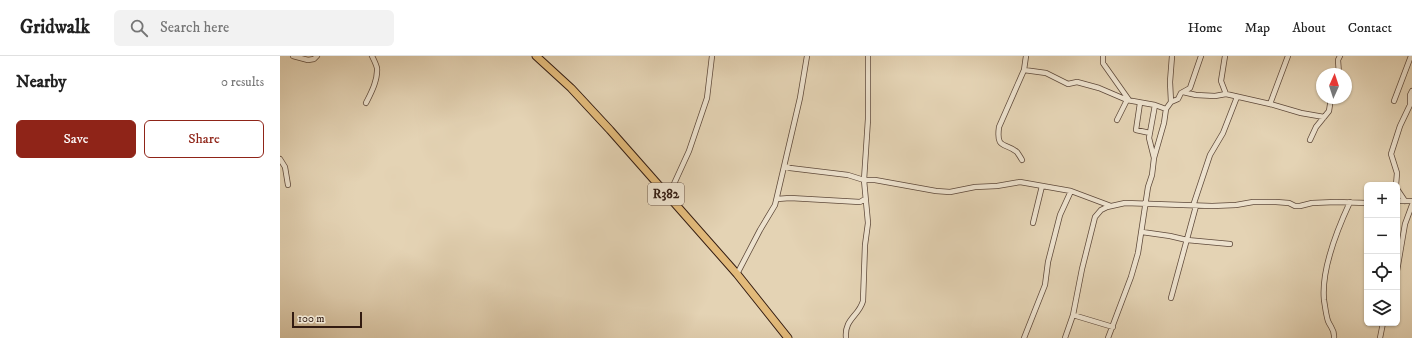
<!DOCTYPE html>
<html lang="en">
<head>
<meta charset="utf-8">
<style>
  body { margin:0; font-family:"IM FELL DW Pica",serif; background:#f2f2f2; color:#222 }
  .controls { position:absolute; right:12px; bottom:12px; display:grid; overflow:hidden; border-radius:6px; box-shadow:0 1px 3px #0004 }
  .controls button { width:36px; height:36px; display:grid; place-items:center; padding:0; border:0; border-bottom:1px solid #e0e0e0; background:#fff; color:#222; font:20px sans-serif }
  .compass { position:absolute; left:1036px; top:12px; width:36px; height:36px; border-radius:50%; background:#fff; box-shadow:0 1px 3px #0004; rotate:3deg }
  .scale { position:absolute; left:12px; bottom:10px; width:70px; box-sizing:border-box; padding-left:4px; border:2px solid #321b11; border-top:0; font-size:11px; line-height:14px; white-space:nowrap; color:#321b11; -webkit-text-stroke:3px #ede2ce; paint-order:stroke }
  .list { margin:0; padding:0; list-style:none }
  h2 { display:flex; justify-content:space-between; align-items:center; height:52px; margin:0; padding:0 16px; font-size:17px }
  h2 small { font-size:13px; font-weight:400; color:#767676 }
  .actions { display:flex; gap:8px; padding:12px 16px }
  .actions a { flex:1; padding:9px 0; border:1px solid #8f2418; border-radius:6px; text-align:center; font-size:14px; color:#8f2418 }
  .actions .main { background:#8f2418; color:#fff }
  .icon { flex:none; width:22px; height:22px; fill:none; stroke:currentColor; stroke-width:2; stroke-linecap:round; stroke-linejoin:round }
  .map { position:relative; flex:none; width:1132px; height:282px; overflow:hidden }
  header { display:flex; align-items:center; gap:24px; box-sizing:border-box; height:56px; padding:0 20px; background:#fff; border-bottom:1px solid #e0e0e0 }
  header strong { font-size:19px }
  nav { display:flex; gap:22px; margin-inline-start:auto; font-size:14px }
  .search { width:280px; height:36px; background:#f2f2f2; display:flex; align-items:center; gap:10px; box-sizing:border-box; padding:0 14px; border-radius:6px; color:#767676; font-size:15px }
  main { display:flex }
  aside { flex:1; background:#fff }
  .map>svg:first-child { display:block }
  .lines { fill:none; stroke-linecap:round; stroke-linejoin:round }
  .street-casing { stroke:#5e493a; stroke-width:6 }
  .primary-casing { stroke:#321b11; stroke-width:9 }
  .street { stroke:#ede2ce; stroke-width:4.5 }
  .primary { stroke:#e2ba7a; stroke-width:7 }
  .labels { text-anchor:middle; dominant-baseline:central; stroke-width:3; stroke-linejoin:round; paint-order:stroke }
  .shield { fill:#ede2ce; stroke:#6a574a; stroke-width:1 }
  .shield-label { font-size:13px; font-weight:bold; fill:#321b11 }
</style>
</head>
<body>
<header>
<strong>Gridwalk</strong>
<div class="search"><svg class="icon" aria-label="search" viewBox="0 0 24 24"><circle cx="10" cy="10" r="6"/><path d="M15 15l6 6"/></svg>Search here</div>
<nav><a>Home</a><a>Map</a><a>About</a><a>Contact</a></nav>
</header>
<main>
<aside>
<h2>Nearby<small>0 results</small></h2>
<ul class="list">
</ul>
<div class="actions"><a class="main">Save</a><a>Share</a></div>
</aside>
<div class="map">
<svg width="1132" height="282" viewBox="0 0 1132 282">
  <rect width="100%" height="100%" fill="#e4d3b4"/>
  <filter id="stains"><feTurbulence type="fractalNoise" baseFrequency=".005" numOctaves="4"/><feColorMatrix values="0 0 0 0 .2 0 0 0 0 .09 0 0 0 0 .02 0 0 0 .5 -.17"/></filter>
  <radialGradient id="worn" r=".72"><stop offset=".6" stop-color="#630" stop-opacity="0"/><stop offset="1" stop-color="#630" stop-opacity=".3"/></radialGradient>
  <g class="lines">
    <g class="street-casing">
      <path id="street" d="M 13,0 L 28,4 L 34,3 L 37,0
        M 823,0 L 823,7 L 825,10 L 849,44
        M 945,0 L 941,25 L 946,38
        M 744,14 L 766,17 L 788,28 L 797,26 L 819,32 L 847,44 L 875,49 L 886,53
        M 1059,18 L 1058,4 L 1060,0
        M 903,36 L 916,39 L 935,40 L 946,38 L 990,48 L 1021,57 L 1044,61
        M 1114,45 L 1131,0
        M 891,46 L 890,26 L 892,0
        M 86,47 C 91,37 98,24 97,12 C 96,8 94,4 92,0
        M 860,47 L 856,74 L 870,77
        M 990,48 L 1008,0
        M 837,64 L 847,44
        M 1030,84 L 1036,71 L 1049,55 L 1051,42
        M 874,102 L 869,82 L 875,49
        M 0,103 L 5,111 L 8,129
        M 742,104 C 741,102 739,99 737,96 C 725,86 716,94 719,71 L 744,14 L 746,0
        M 504,110 L 510,112 L 568,119 L 584,124 L 595,124 L 656,135 L 670,136 L 695,131 L 717,130 L 740,126 L 791,135 L 831,150
        M 1116,129 L 1117,117 L 1111,98 L 1120,70 L 1130,49 L 1130,39 L 1132,35
        M 1117,133 L 1125,145
        M 388,141 L 409,95 L 427,42 L 432,0
        M 497,143 L 510,142 L 580,146 L 585,143
        M 1117,145 L 1132,145
        M 913,150 L 930,99 L 943,77 L 957,41
        M 753,167 L 762,130
        M 862,176 L 890,180 L 907,184 L 950,188
        M 1117,215 L 1125,168 L 1132,149
        M 457,218 L 480,174 L 495,149 L 520,42 L 527,0
        M 891,242 L 916,150
        M 793,259 L 833,271
        M 566,282 C 564,263 579,260 583,245 L 585,189 L 588,167 L 584,124 L 588,63 L 588,0
        M 744,282 L 765,229 L 768,206 L 780,159 L 791,135
        M 785,282 L 793,259 L 802,213 L 815,161 L 821,154 L 827,151 L 845,147 L 932,150 L 956,149 L 973,146 L 996,146 L 1009,147 L 1015,150 L 1020,150 L 1032,147 L 1056,146 L 1087,147
        M 828,282 L 851,221 L 858,197 L 868,131 L 872,119 L 874,102 L 884,67 L 886,53 L 891,46 L 898,43 L 901,37 L 910,32 L 921,0
        M 1054,282 C 1055,274 1051,272 1048,265 C 1046,259 1045,250 1044,244 C 1041,213 1057,174 1070,146
        M 1100,282 L 1103,267"/>
    </g>
    <g class="primary-casing">
      <path id="primary" d="M 256,0 L 291,32 L 330,74 L 457,218 L 508,282"/>
    </g>
    <use href="#street" class="street"/>
    <use href="#primary" class="primary"/>
  </g>
  <g class="labels">
    <rect class="shield" x="368" y="127" width="36" height="22" rx="3"/>
    <g class="shield-label">
      <text x="386" y="138">R382</text>
    </g>
  </g>
  <rect width="100%" height="100%" filter="url(#stains)"/>
  <rect width="100%" height="100%" fill="url(#worn)"/>
</svg>
<div class="controls">
<button>+</button>
<button>−</button>
<button><svg class="icon" aria-label="locate" viewBox="0 0 24 24"><circle cx="12" cy="12" r="6"/><path d="M12 2v4M12 18v4M2 12h4M18 12h4"/></svg></button>
<button><svg class="icon" aria-label="layers" viewBox="0 0 24 24"><path d="M12 4l9 5-9 5-9-5zM3 14l9 5 9-5"/></svg></button>
</div>
<svg class="compass" viewBox="-18 -18 36 36"><path d="M0-13l5 13h-10z" fill="#e53935"/><path d="M0 13l5-13h-10z" fill="#767676"/></svg>
<div class="scale">100 m</div>
</div>
</main>
</body>
</html>
